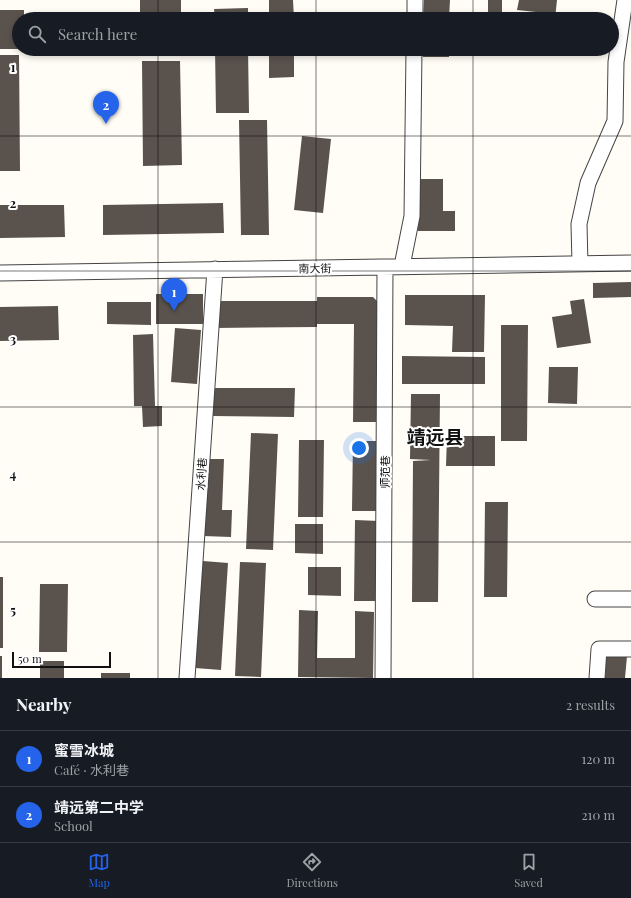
<!DOCTYPE html>
<html lang="en">
<head>
<meta charset="utf-8">
<style>
  body { margin:0; font-family:"Playfair Display","Noto Sans SC",serif; background:#20242c; color:#f1f3f6 }
  .scale { position:absolute; left:12px; bottom:10px; width:99px; box-sizing:border-box; padding-left:4px; border:2px solid #111; border-top:0; font-size:11px; line-height:14px; white-space:nowrap; color:#111; -webkit-text-stroke:3px #fff; paint-order:stroke }
  .you { position:absolute; left:359px; top:448px; width:14px; height:14px; margin:-10px; border:3px solid #fff; border-radius:50%; background:#1a73e8; box-shadow:0 0 0 6px #1a73e833 }
  .badge { display:grid; place-items:center; width:26px; height:26px; border-radius:50%; background:#2563eb; color:#fff; font-size:13px; font-weight:700 }
  .pin { position:absolute; translate:-50% -33px; filter:drop-shadow(0 1px 2px #0008) }
  .pin::after { content:''; position:absolute; top:21px; width:14px; height:12px; background:inherit; clip-path:polygon(0 0,100% 0,50% 100%) }
  .list { margin:0; padding:0; list-style:none }
  h2 { display:flex; justify-content:space-between; align-items:center; height:52px; margin:0; padding:0 16px; font-size:17px }
  h2 small { font-size:13px; font-weight:400; color:#9ea1a6 }
  .list li { display:grid; grid-template-columns:26px 1fr auto; gap:12px; align-items:center; box-sizing:border-box; height:56px; padding:0 16px; border-top:1px solid #363941 }
  .list b { display:block; font-size:15px; white-space:nowrap }
  .list p { margin:0; font-size:13px; white-space:nowrap; color:#9ea1a6 }
  .list em { font-size:13px; font-style:normal; color:#9ea1a6 }
  .icon { flex:none; width:22px; height:22px; fill:none; stroke:currentColor; stroke-width:2; stroke-linecap:round; stroke-linejoin:round }
  .map { position:relative; flex:none; width:631px; height:678px; overflow:hidden }
  .search { position:absolute; background:#171b24; box-shadow:0 2px 6px #0003; left:12px; right:12px; top:12px; height:44px; display:flex; align-items:center; gap:10px; box-sizing:border-box; padding:0 14px; border-radius:22px; color:#9ea1a6; font-size:15px }
  .sheet { height:164px; background:#171b24 }
  nav { display:flex; justify-content:space-around; align-items:center; box-sizing:border-box; height:56px; border-top:1px solid #363941; background:#171b24; font-size:11px; color:#9ea1a6 }
  nav a { display:grid; justify-items:center; gap:2px }
  nav .on { color:#2563eb }
  .map>svg:first-child { display:block }
  .building { fill:#5a524d }
  .lines { fill:none; stroke-linecap:round; stroke-linejoin:round }
  .minor-casing { stroke:#444; stroke-width:17 }
  .minor { stroke:#fff; stroke-width:15 }
  .grid { fill:none; stroke:#111; stroke-width:1; stroke-opacity:0.55 }
  .labels { text-anchor:middle; dominant-baseline:central; stroke-width:4; stroke-linejoin:round; paint-order:stroke }
  .street-label { font-size:11px; fill:#111; stroke:#fff }
  .town-label { font-size:19px; font-weight:bold; fill:#111; stroke:#fff }
  .grid-label { font-size:13px; text-anchor:middle; font-weight:bold; fill:#111; stroke:#fff; stroke-width:4; stroke-linejoin:round; paint-order:stroke }
</style>
</head>
<body>
<div class="map">
<svg width="631" height="678" viewBox="0 0 631 678">
  <rect width="100%" height="100%" fill="#fffdf5"/>
  <path class="building" d="M 140,0 L 181,0 L 181,19 L 140,19 Z
    M 269,0 L 293,0 L 294,19 L 269,19 Z
    M 424,0 L 450,0 L 449,19 L 423,19 Z
    M 488,0 L 502,0 L 502,19 L 488,19 Z
    M 519,0 L 557,0 L 555,19 L 535,19 L 536,12 L 517,10 Z
    M 248,8 L 248,19 L 215,19 L 214,9 Z
    M 0,10 L 24,10 L 24,19 L 19,19 L 19,49 L 0,49 Z
    M 215,49 L 248,49 L 249,113 L 216,113 Z
    M 269,49 L 294,49 L 294,77 L 269,78 Z
    M 423,49 L 449,49 L 449,57 L 423,57 Z
    M 487,49 L 501,49 L 501,56 L 487,56 Z
    M 0,55 L 19,55 L 20,171 L 0,171 Z
    M 142,61 L 180,61 L 182,165 L 143,166 Z
    M 239,120 L 267,120 L 269,235 L 241,235 Z
    M 302,136 L 331,139 L 323,213 L 294,210 Z
    M 419,179 L 443,179 L 443,211 L 455,211 L 455,231 L 418,231 Z
    M 223,203 L 224,233 L 103,235 L 103,205 Z
    M 0,205 L 64,205 L 65,237 L 0,238 Z
    M 631,282 L 631,297 L 593,298 L 593,283 Z
    M 156,294 L 203,294 L 203,324 L 156,324 Z
    M 405,295 L 485,295 L 484,352 L 452,352 L 453,326 L 405,325 Z
    M 317,297 L 373,297 L 382,306 L 381,422 L 353,422 L 354,324 L 317,324 L 317,327 L 214,328 L 214,301 L 317,301 Z
    M 584,299 L 591,343 L 557,348 L 552,317 L 572,314 L 570,301 Z
    M 107,302 L 151,302 L 151,325 L 107,324 Z
    M 58,306 L 59,340 L 0,341 L 0,307 Z
    M 501,325 L 528,325 L 527,441 L 501,441 Z
    M 175,328 L 201,330 L 197,384 L 171,382 Z
    M 153,334 L 155,406 L 162,406 L 162,426 L 143,427 L 142,406 L 134,406 L 133,335 Z
    M 402,356 L 485,357 L 485,384 L 402,384 Z
    M 549,367 L 578,367 L 577,404 L 548,403 Z
    M 214,388 L 295,388 L 294,417 L 213,416 Z
    M 411,394 L 440,394 L 438,602 L 412,602 L 413,461 L 431,460 L 410,459 Z
    M 251,433 L 278,434 L 273,550 L 246,549 Z
    M 447,436 L 495,436 L 495,466 L 446,466 Z
    M 299,440 L 324,440 L 323,517 L 298,517 Z
    M 353,441 L 379,441 L 378,511 L 352,511 Z
    M 206,459 L 224,459 L 222,510 L 232,510 L 231,537 L 203,536 Z
    M 485,502 L 508,502 L 507,597 L 484,597 Z
    M 355,520 L 379,521 L 378,601 L 354,601 Z
    M 295,524 L 323,524 L 323,554 L 295,553 Z
    M 203,561 L 228,563 L 221,670 L 195,668 Z
    M 240,562 L 266,563 L 261,677 L 235,676 Z
    M 308,567 L 341,567 L 341,596 L 308,595 Z
    M 0,577 L 3,577 L 3,648 L 0,648 Z
    M 40,584 L 68,584 L 67,652 L 39,652 Z
    M 299,610 L 318,611 L 317,658 L 355,658 L 355,611 L 374,612 L 373,678 L 298,677 Z
    M 606,655 L 627,656 L 625,678 L 605,678 Z
    M 0,656 L 2,656 L 2,678 L 0,678 Z
    M 40,661 L 64,661 L 64,678 L 40,678 Z
    M 101,673 L 130,673 L 130,678 L 101,678 Z"/>
  <g class="lines">
    <g class="minor-casing">
      <path id="minor" d="M 415,19 L 415,0
        M 580,264 L 579,224 L 588,183 L 615,121 L 616,62 L 625,0
        M 402,266 L 412,216 L 414,49
        M 0,273 L 631,263
        M 595,599 L 631,599
        M 187,678 L 215,269
        M 383,678 L 385,267
        M 597,678 L 599,649 L 631,649"/>
    </g>
    <use href="#minor" class="minor"/>
  </g>
  <path class="grid" d="M 158,0 L 158,19M 316,0 L 316,19M 473,0 L 473,19M 158,49 L 158,678M 316,49 L 316,678M 473,49 L 473,678M 0,136 L 631,136M 0,271 L 631,271M 0,407 L 631,407M 0,542 L 631,542"/>
  <g class="labels">
    <g class="street-label">
      <text transform="translate(315 268) rotate(-1)">南大街</text>
      <text transform="translate(384 472) rotate(-90)">师范巷</text>
      <text transform="translate(201 474) rotate(-86)">水利巷</text>
    </g>
    <g class="town-label">
      <text x="435" y="436">靖远县</text>
    </g>
  </g>
  <g class="grid-label">
    <text x="13" y="72">1</text>
    <text x="13" y="208">2</text>
    <text x="13" y="344">3</text>
    <text x="13" y="479">4</text>
    <text x="13" y="615">5</text>
  </g>
</svg>
<div class="scale">50 m</div>
<div class="you"></div>
<div class="pin badge" style="left:174px;top:311px">1</div>
<div class="pin badge" style="left:106px;top:124px">2</div>
<div class="search"><svg class="icon" aria-label="search" viewBox="0 0 24 24"><circle cx="10" cy="10" r="6"/><path d="M15 15l6 6"/></svg>Search here</div>
</div>
<section class="sheet">
<h2>Nearby<small>2 results</small></h2>
<ul class="list">
<li><span class="badge">1</span><div><b>蜜雪冰城</b><p>Café · 水利巷</p></div><em>120 m</em></li>
<li><span class="badge">2</span><div><b>靖远第二中学</b><p>School</p></div><em>210 m</em></li>
</ul>
</section>
<nav>
<a class="on"><svg class="icon" aria-label="map" viewBox="0 0 24 24"><path d="M3 6l6-2 6 2 6-2v14l-6 2-6-2-6 2zM9 4v14M15 6v14"/></svg>Map</a>
<a><svg class="icon" aria-label="directions" viewBox="0 0 24 24"><path d="M12 3l9 9-9 9-9-9zM9 14v-3h6M13 9l2 2-2 2"/></svg>Directions</a>
<a><svg class="icon" aria-label="saved" viewBox="0 0 24 24"><path d="M7 4h10v16l-5-4-5 4z"/></svg>Saved</a>
</nav>
</body>
</html>
